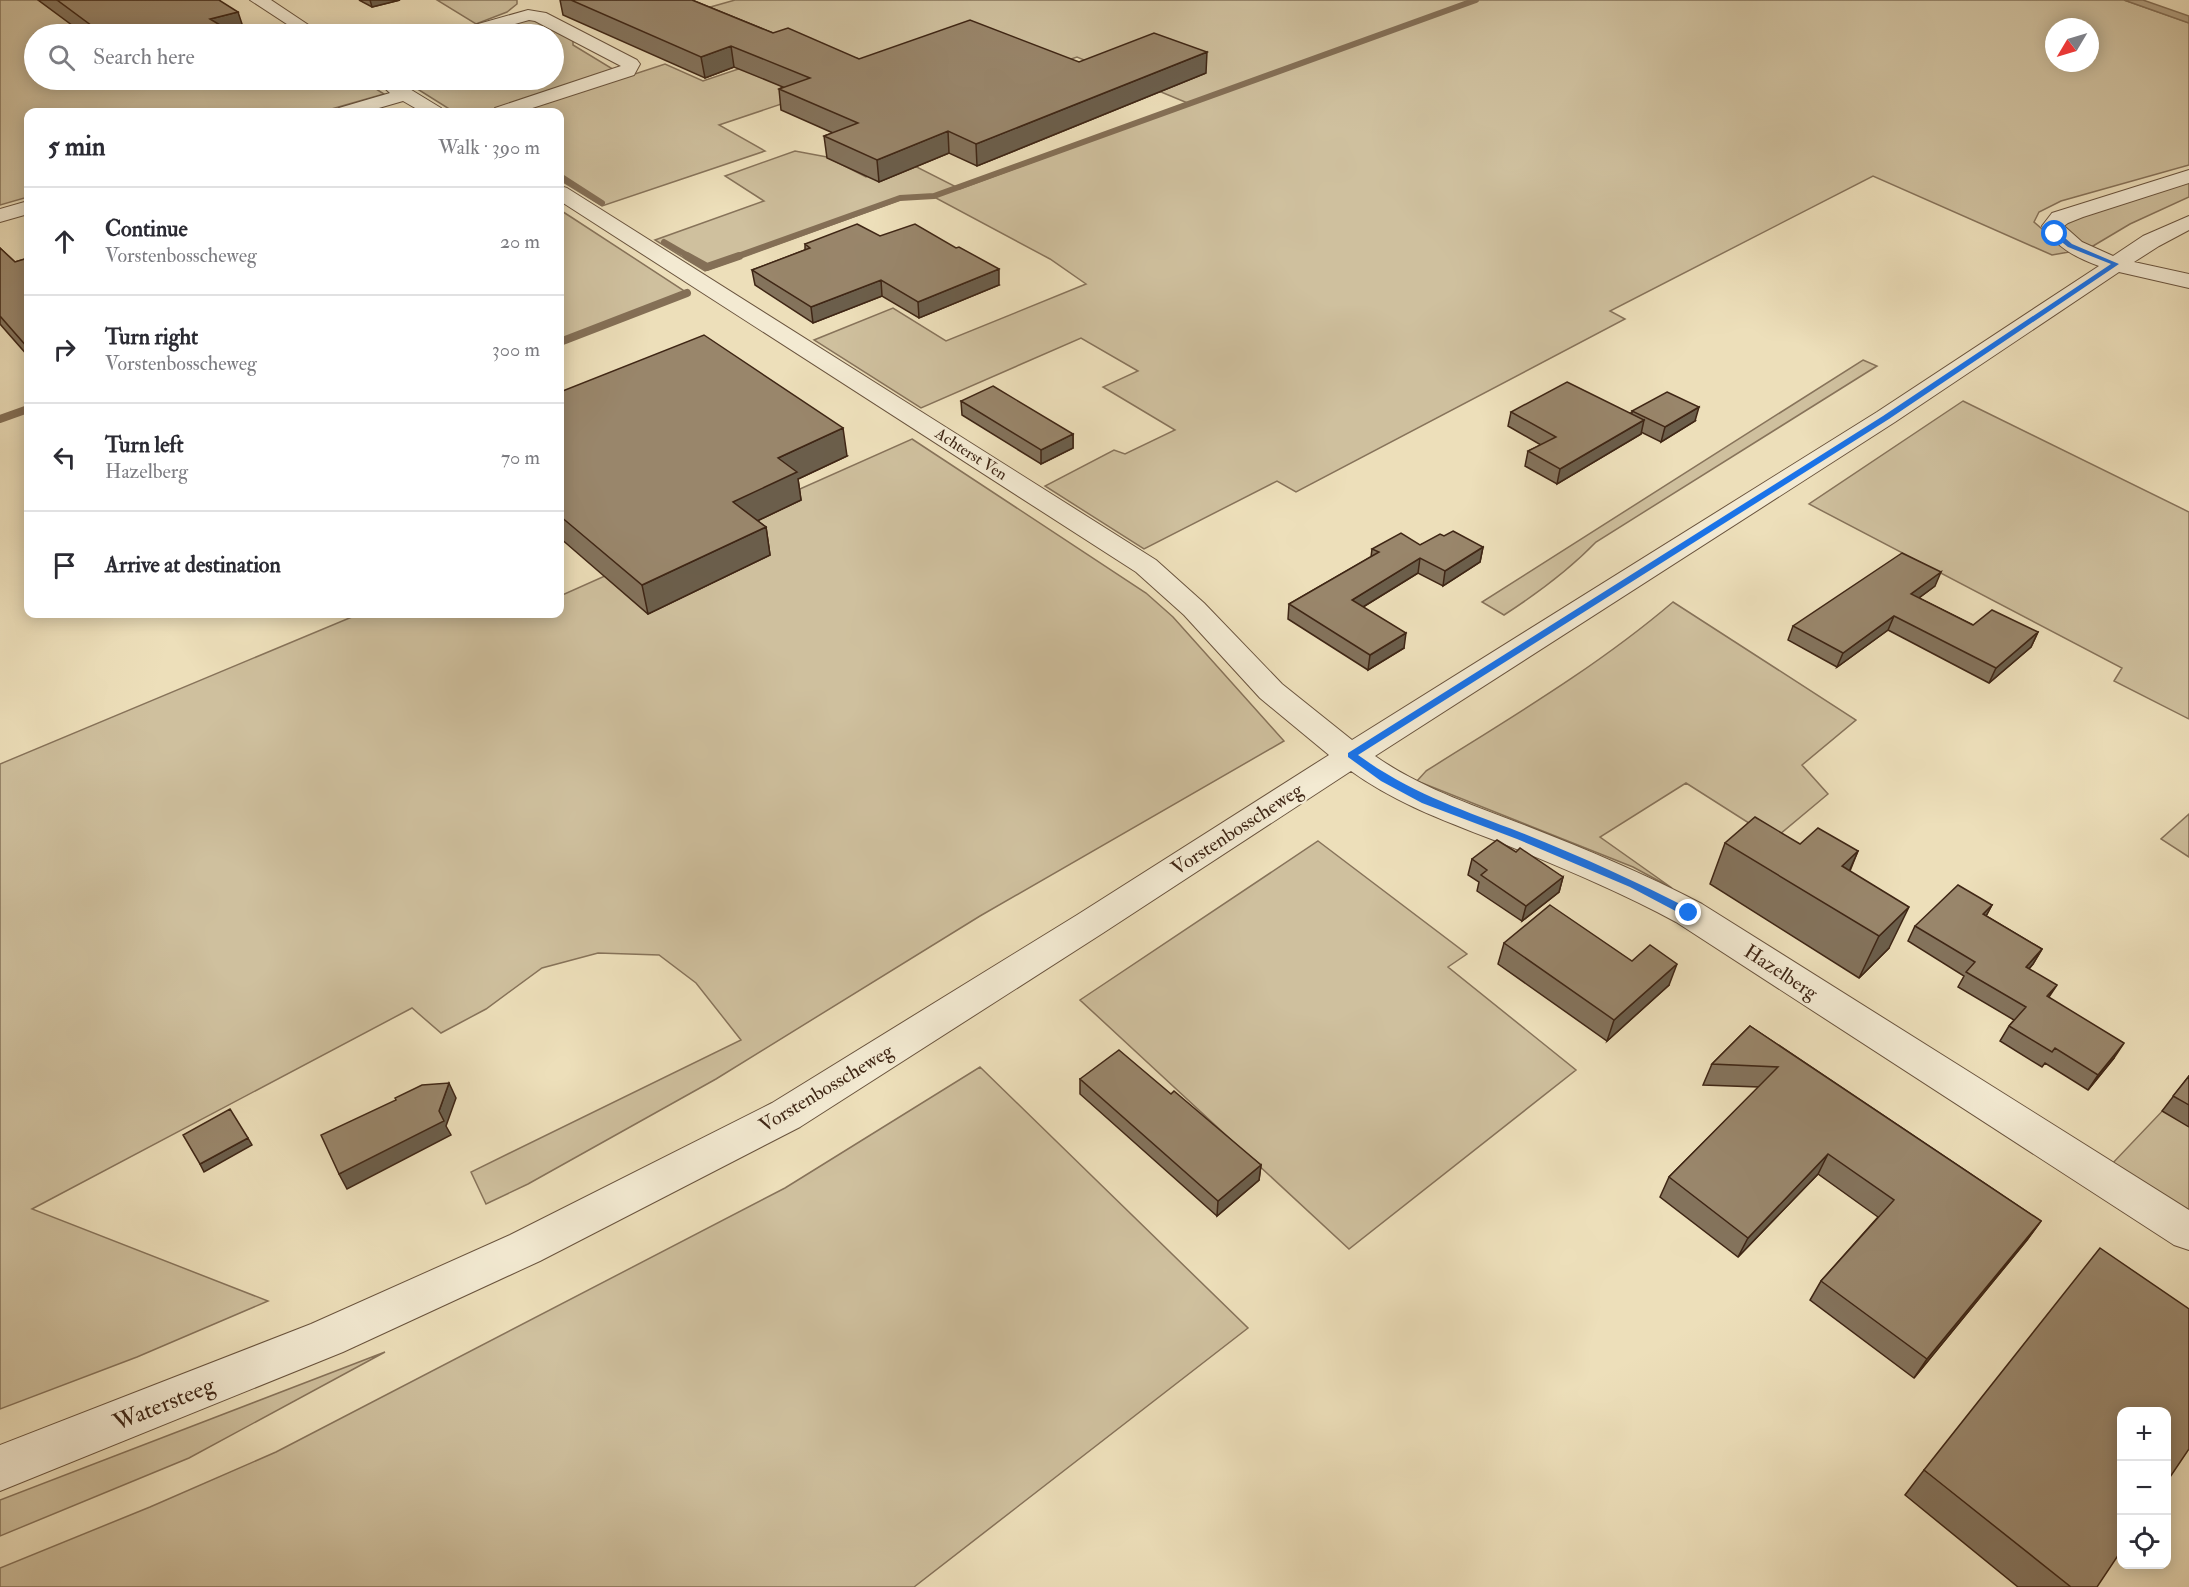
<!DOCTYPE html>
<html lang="en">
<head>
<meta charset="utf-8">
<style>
  body { margin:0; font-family:"IM FELL Double Pica",serif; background:#f2f2f3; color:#2b2b33 }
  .controls { position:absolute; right:18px; bottom:18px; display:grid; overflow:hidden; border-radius:12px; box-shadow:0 3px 15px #0003 }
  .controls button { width:54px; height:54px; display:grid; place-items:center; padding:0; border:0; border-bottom:2px solid #e1e1e2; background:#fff; color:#2b2b33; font:30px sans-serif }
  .compass { position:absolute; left:2045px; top:18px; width:54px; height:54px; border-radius:50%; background:#fff; box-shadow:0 3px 15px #0003; rotate:232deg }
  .stop { position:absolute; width:18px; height:18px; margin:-14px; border:4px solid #1a73e8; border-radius:50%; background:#fff }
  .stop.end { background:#1a73e8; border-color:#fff; box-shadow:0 2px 6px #0008 }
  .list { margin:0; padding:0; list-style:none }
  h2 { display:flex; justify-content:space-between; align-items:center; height:78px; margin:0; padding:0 24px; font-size:26px }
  h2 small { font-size:20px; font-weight:400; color:#7c7c81 }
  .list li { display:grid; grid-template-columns:39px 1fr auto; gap:18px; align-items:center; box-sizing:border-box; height:108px; padding:0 24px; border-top:2px solid #e1e1e2 }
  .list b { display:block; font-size:22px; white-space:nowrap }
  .list p { margin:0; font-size:20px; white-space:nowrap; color:#7c7c81 }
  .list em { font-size:20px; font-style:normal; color:#7c7c81 }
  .icon { flex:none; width:33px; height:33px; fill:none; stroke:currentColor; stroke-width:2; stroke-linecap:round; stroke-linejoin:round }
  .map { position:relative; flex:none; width:2189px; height:1587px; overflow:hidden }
  .search { position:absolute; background:#fff; box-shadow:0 3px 15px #0003; left:24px; top:24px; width:540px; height:66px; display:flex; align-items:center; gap:15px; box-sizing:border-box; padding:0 21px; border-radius:33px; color:#7c7c81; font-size:22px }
  .panel { position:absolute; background:#fff; box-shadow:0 3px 15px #0003; left:24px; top:108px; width:540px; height:510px; border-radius:12px }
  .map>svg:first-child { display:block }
  .green { fill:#cfc09e; stroke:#87735a; stroke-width:1.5; fill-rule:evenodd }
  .water { fill:#b2a082; stroke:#846f56; stroke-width:1.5 }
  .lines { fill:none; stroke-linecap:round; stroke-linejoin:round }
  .stream-far1 { stroke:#846f56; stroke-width:6 }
  .stream { stroke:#846f56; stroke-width:8 }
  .minor-casing { stroke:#6a543e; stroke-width:2 }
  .minor { fill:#f3ead2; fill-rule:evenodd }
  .wall { fill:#84735c; stroke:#3f2615; stroke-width:1.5 }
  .shaded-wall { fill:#6b5e4b; stroke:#3f2615; stroke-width:1.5 }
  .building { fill:#99866b; stroke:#3f2615; stroke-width:1.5 }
  .route { fill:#1a73e8 }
  .labels { text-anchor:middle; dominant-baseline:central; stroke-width:4.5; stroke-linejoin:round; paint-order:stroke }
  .far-street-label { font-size:16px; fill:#3f2615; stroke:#f3ead2 }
  .street-label { font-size:20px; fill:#3f2615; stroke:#f3ead2 }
  .near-street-label { font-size:24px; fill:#3f2615; stroke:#f3ead2 }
</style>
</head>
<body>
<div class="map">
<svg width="2189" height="1587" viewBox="0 0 2189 1587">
  <rect width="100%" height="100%" fill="#eddfba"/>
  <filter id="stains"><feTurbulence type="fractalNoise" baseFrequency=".00333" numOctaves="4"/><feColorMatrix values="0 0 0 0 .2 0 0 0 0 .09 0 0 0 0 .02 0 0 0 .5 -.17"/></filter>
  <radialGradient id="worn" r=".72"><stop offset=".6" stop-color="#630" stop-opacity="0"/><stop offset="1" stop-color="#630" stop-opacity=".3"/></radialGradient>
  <path class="green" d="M 0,0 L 165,0 L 107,34 L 34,34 L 34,80 L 362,80 L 384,94 L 321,112 L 28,112 L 28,197 L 0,205 Z
    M 437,0 L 517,0 L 517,4 L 507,12 L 476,24 Z
    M 735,0 L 2124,0 L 2189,23 L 2189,165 L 2061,201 L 2039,212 L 2034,222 L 2069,252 L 2052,255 L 1873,176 L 1610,311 L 1625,319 L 1296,492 L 1277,481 L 1144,549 L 1045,486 L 1114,450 L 1125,454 L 1175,430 L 1103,387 L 1138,371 L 1081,338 L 921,408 L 814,340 L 893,308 L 946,341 L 1086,284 L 1050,259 L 936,198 L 908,197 L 705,271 L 655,240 L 764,201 L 725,176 L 795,151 L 827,157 L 866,177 L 905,161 L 960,189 L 1190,104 L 1077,57 L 1056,64 L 857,78 L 700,10 ZM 2054,27 L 2090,27 L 2090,63 L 2054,63 Z
    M 530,16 L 573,39 L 573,45 L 616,71 L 493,112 L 454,112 L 403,80 L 554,80 L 554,34 L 478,34 Z
    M 762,61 L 832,87 L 719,125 L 765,151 L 602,206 L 560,180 L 560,112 L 519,112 L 665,64 L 703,81 Z
    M 2189,180 L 2189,197 L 2130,224 L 2088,249 L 2062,226 L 2070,219 Z
    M 560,210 L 571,217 L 686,292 L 560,340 Z
    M 1863,360 L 1877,366 L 1596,542 C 1568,571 1538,593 1504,615 L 1482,602 Z
    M 1963,401 L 2189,512 L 2189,719 L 2114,681 L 2122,668 L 1809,504 Z
    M 912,439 L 1146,593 L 1173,617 L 1284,741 L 980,916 L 716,1079 L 528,1184 L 486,1204 L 471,1172 L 741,1040 L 696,983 L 659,955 L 598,953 L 542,968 L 486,1009 L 441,1033 L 412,1008 L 32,1209 L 268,1301 L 137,1357 L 0,1409 L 0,764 L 359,614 L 512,614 L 515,616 L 520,614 L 560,614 L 560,596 Z
    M 1673,602 L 1856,720 L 1802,765 L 1828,794 L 1774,839 L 1686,783 L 1600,837 L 1672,888 L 1633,867 L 1417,781 L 1426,771 C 1510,718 1597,667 1673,602 Z
    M 2189,814 L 2189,857 L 2161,839 Z
    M 1318,841 L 1467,954 L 1448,967 L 1576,1070 L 1349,1249 L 1080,1000 Z
    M 980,1067 L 1248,1328 L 914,1587 L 0,1587 L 0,1568 L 150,1507 L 276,1452 L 785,1188 Z
    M 2189,1083 L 2189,1218 L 2109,1167 Z
    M 385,1352 L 189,1458 L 0,1536 L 0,1500 Z"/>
  <path class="water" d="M 2124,0 L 2143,0 L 2189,16 L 2189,23 Z"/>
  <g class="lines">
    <path class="stream-far1" d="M 560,176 L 602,203
      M 664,242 L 690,257
      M 735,257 L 900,198 L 934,196 L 1476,0"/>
    <path class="stream" d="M 687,256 L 707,267 L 739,256
      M 560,342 L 687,293
      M 0,419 L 28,409"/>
    <g class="minor-casing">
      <path id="minor" d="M 250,0 L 271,0 L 322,34 L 302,34 Z
        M 528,10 L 546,13 L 637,60 L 640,64 L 634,75 L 520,112 L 493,112 L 495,108 L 621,66 L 535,21 L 529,20 L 480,34 L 454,34 L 457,30 Z
        M 381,80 L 395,80 L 441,108 L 444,112 L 422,112 L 403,101 L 365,112 L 337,112 L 339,108 L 390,93 L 379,83 Z
        M 2189,170 L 2189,183 L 2083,217 L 2068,223 L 2064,226 L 2082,242 L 2113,256 L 2143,236 L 2189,216 L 2189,230 L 2159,246 L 2134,262 L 2189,274 L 2189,288 L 2119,272 L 1895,422 L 1375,756 C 1422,789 1476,806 1529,827 C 1588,850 1645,874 1702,904 L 2189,1210 L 2189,1250 L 2174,1245 L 1676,922 C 1621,892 1563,868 1504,844 C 1451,823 1398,805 1351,771 L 1103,933 L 800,1127 L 540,1261 L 343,1352 L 0,1491 L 0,1445 L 311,1324 L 510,1235 L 772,1103 L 1077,915 L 1329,755 L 1260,698 L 1184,615 L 1136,572 L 560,201 L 560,186 L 567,188 L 1156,560 L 1204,603 L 1282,684 L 1352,740 L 1877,412 L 2099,266 C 2074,257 2057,247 2042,226 L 2052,213 Z
        M 28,201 L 28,214 L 0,222 L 0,209 Z"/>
    </g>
    <use href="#minor" class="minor"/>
  </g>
  <path class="wall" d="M 38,0 L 219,0 L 245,33 L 238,34 L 84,34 Z
    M 359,0 L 400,0 L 372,7 Z
    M 560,0 L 692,0 L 773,33 L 859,59 L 1079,62 L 1206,73 L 977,166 L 949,153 L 879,182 L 827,158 L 824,136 L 833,133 L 781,110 L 779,89 L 783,87 L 734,67 L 705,78 L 563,15 Z
    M 880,236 L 999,285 L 919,318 L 882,296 L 813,323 L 755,285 L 752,270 L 805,250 L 805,244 Z
    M 0,248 L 15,262 L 28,258 L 28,356 L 0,324 Z
    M 560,392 L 847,456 L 798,479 L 801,500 L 757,521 L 766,527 L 770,555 L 648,614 L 560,538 Z
    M 961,401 L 1073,434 L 1073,448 L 1041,464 L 962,415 Z
    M 1632,411 L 1695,421 L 1661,442 L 1641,432 L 1641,434 L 1557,484 L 1525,466 L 1528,451 L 1541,445 L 1508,426 L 1511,412 L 1632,413 Z
    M 1444,536 L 1483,547 L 1480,562 L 1443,586 L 1418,573 L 1363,607 L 1404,648 L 1368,670 L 1288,619 L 1289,604 L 1371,557 L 1372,549 L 1420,545 Z
    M 1935,586 L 1919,598 L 1973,625 L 2038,632 L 2031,647 L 1989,683 L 1888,630 L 1837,667 L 1788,640 L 1793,626 Z
    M 1725,843 L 1800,844 L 1858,851 L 1850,871 L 1889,948 L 1859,978 L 1710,884 Z
    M 1516,852 L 1563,877 L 1559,892 L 1522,921 L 1477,891 L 1479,882 L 1468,875 L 1472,859 Z
    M 1992,905 L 1986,916 L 2042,949 L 2033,964 L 2029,969 L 2049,998 L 2114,1058 L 2088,1090 L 2045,1063 L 2042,1067 L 2000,1041 L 2009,1026 L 2014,1020 L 1958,987 L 1964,976 L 1908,941 L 1915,926 Z
    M 1504,943 L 1632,961 L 1669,985 L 1607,1041 L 1498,964 Z
    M 1750,1026 L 2041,1221 L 2027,1240 L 1914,1378 L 1810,1300 L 1821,1281 L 1878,1217 L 1818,1174 L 1738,1257 L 1660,1197 L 1669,1177 L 1759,1087 L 1703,1085 L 1712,1064 Z
    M 2189,1076 L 2189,1127 L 2162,1111 Z
    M 1080,1079 L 1171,1094 L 1261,1165 L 1259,1180 L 1217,1216 L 1080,1094 Z
    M 1924,1470 L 2097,1587 L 2018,1587 L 1905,1495 Z"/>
  <path class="shaded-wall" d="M 370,0 L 400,0 L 372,7 Z
    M 238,12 L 245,33 L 238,34 L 216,34 L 210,19 Z
    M 731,46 L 734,67 L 705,78 L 701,57 Z
    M 1207,52 L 1206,73 L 977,166 L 976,144 Z
    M 153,80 L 170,80 L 155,84 Z
    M 948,131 L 949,153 L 879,182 L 877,160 Z
    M 999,269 L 999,285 L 919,318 L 918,302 Z
    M 881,280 L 882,296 L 813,323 L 811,307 Z
    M 1699,407 L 1695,421 L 1661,442 L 1665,427 Z
    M 1644,420 L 1641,434 L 1557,484 L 1560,469 Z
    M 843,428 L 847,456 L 798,479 L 801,500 L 738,530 L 733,502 L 778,458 Z
    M 1073,434 L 1073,448 L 1041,464 L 1041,450 Z
    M 766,527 L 770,555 L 648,614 L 642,585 Z
    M 1483,547 L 1480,562 L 1443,586 L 1445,571 Z
    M 1420,558 L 1418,573 L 1350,615 L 1352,600 Z
    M 1941,572 L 1935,586 L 1905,608 L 1911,594 Z
    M 1894,616 L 1888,630 L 1837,667 L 1843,653 Z
    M 2038,632 L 2031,647 L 1989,683 L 1996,668 Z
    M 1406,633 L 1404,648 L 1368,670 L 1370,655 Z
    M 1858,851 L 1840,892 L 1842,866 Z
    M 1563,877 L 1559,892 L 1522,921 L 1526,906 Z
    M 1992,905 L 1984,920 L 1983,914 Z
    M 1909,907 L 1889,948 L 1859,978 L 1879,936 Z
    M 2042,949 L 2033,964 L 2017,982 L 2026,967 Z
    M 1677,964 L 1669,985 L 1607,1041 L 1614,1020 Z
    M 2057,985 L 2047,1000 L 2047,996 Z
    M 2124,1043 L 2114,1058 L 2088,1090 L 2098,1075 Z
    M 449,1083 L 456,1098 L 446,1126 L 451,1135 L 347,1189 L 339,1174 L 439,1111 Z
    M 248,1138 L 252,1145 L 204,1172 L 200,1164 Z
    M 1828,1154 L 1818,1174 L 1738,1257 L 1748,1238 Z
    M 1261,1165 L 1259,1180 L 1217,1216 L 1218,1201 Z
    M 2041,1221 L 2027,1240 L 1914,1378 L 1927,1359 Z"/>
  <path class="building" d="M 57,0 L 219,0 L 238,12 L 210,19 L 235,34 L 103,34 Z
    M 571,0 L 692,0 L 773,33 L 788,28 L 859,59 L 970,20 L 1079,62 L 1154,33 L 1207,52 L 976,144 L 948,131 L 877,160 L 824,136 L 858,123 L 779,89 L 810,78 L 731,46 L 701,57 Z
    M 857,224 L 880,236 L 915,224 L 956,248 L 959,247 L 999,269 L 918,302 L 881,280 L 811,307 L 752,270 L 810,248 L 805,244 Z
    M 0,248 L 15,262 L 28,258 L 28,348 L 0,316 Z
    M 704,335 L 843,428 L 778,458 L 797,472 L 733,502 L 766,527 L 642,585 L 560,516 L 560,392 Z
    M 1567,382 L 1644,420 L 1560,469 L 1528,451 L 1556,437 L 1511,412 Z
    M 993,386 L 1073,434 L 1041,450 L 961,401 Z
    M 1667,392 L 1699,407 L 1665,427 L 1632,411 Z
    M 1453,531 L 1483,547 L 1445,571 L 1420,558 L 1352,600 L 1406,633 L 1370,655 L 1289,604 L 1379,552 L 1372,549 L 1401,533 L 1420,545 L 1440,534 L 1444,536 Z
    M 1902,553 L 1941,572 L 1911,594 L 1973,625 L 1992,610 L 2038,632 L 1996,668 L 1894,616 L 1843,653 L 1793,626 Z
    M 1755,817 L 1800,844 L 1818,828 L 1858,851 L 1842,866 L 1909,907 L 1879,936 L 1725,843 Z
    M 1497,840 L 1516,852 L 1520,848 L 1563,877 L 1526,906 L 1481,875 L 1487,870 L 1472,859 Z
    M 1958,885 L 1992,905 L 1983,914 L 2042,949 L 2026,967 L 2057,985 L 2047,996 L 2124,1043 L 2098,1075 L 2055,1048 L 2052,1052 L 2009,1026 L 2026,1007 L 1966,972 L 1975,962 L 1915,926 Z
    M 1550,905 L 1632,961 L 1650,945 L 1677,964 L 1614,1020 L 1504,943 Z
    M 1750,1026 L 2041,1221 L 1927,1359 L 1821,1281 L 1894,1200 L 1828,1154 L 1748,1238 L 1669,1177 L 1778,1067 L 1712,1064 Z
    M 1119,1050 L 1171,1094 L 1174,1091 L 1261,1165 L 1218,1201 L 1080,1079 Z
    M 2189,1076 L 2189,1105 L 2173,1096 Z
    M 449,1083 L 439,1111 L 444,1121 L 339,1174 L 321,1135 L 396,1100 L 395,1098 L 422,1085 Z
    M 230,1109 L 248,1138 L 200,1164 L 183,1135 Z
    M 2100,1248 L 2189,1309 L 2189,1449 L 2166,1483 L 2166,1412 L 2121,1412 L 2121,1551 L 2097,1587 L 2071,1587 L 1924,1470 Z"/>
  <path class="route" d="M 2053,232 L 2058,232 L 2072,244 L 2119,264 L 1889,419 L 1358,755 C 1412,794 1461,809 1522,833 C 1580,856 1637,882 1692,910 L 1692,916 L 1685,916 L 1630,887 L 1517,839 L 1422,803 L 1381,781 L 1348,757 L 1348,753 L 1883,416 L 2111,264 L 2068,247 L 2053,235 Z"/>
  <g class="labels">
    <g class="far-street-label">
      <text transform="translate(971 454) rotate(33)">Achterst Ven</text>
    </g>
    <g class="street-label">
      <text transform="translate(1237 829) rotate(-33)">Vorstenbosscheweg</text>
      <text transform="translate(1781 972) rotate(33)">Hazelberg</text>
      <text transform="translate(826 1088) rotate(-31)">Vorstenbosscheweg</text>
    </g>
    <g class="near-street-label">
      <text transform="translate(164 1404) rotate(-22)">Watersteeg</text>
    </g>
  </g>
  <rect width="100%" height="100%" filter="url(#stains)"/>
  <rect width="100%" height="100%" fill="url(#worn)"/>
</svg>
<div class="controls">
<button>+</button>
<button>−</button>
<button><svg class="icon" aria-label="locate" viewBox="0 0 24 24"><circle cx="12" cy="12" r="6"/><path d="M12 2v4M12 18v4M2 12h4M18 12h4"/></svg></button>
</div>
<svg class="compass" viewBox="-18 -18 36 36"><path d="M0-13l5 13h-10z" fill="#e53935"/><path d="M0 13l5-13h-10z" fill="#7c7c81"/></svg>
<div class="stop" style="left:2055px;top:234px"></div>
<div class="stop end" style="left:1689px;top:913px"></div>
<div class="search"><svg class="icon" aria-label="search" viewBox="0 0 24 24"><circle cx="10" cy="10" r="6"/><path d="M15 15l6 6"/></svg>Search here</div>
<section class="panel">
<h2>5 min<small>Walk · 390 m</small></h2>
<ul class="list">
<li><svg class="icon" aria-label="ahead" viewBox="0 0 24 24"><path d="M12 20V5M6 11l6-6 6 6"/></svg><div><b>Continue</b><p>Vorstenbosscheweg</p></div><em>20 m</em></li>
<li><svg class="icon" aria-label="right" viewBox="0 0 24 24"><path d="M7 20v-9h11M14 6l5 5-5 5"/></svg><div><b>Turn right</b><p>Vorstenbosscheweg</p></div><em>300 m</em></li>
<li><svg class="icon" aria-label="left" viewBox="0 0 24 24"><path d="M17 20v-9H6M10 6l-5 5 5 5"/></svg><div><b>Turn left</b><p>Hazelberg</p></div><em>70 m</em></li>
<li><svg class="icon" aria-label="arrive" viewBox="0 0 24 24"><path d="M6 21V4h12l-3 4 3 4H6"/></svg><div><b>Arrive at destination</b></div></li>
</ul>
</section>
</div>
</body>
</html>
